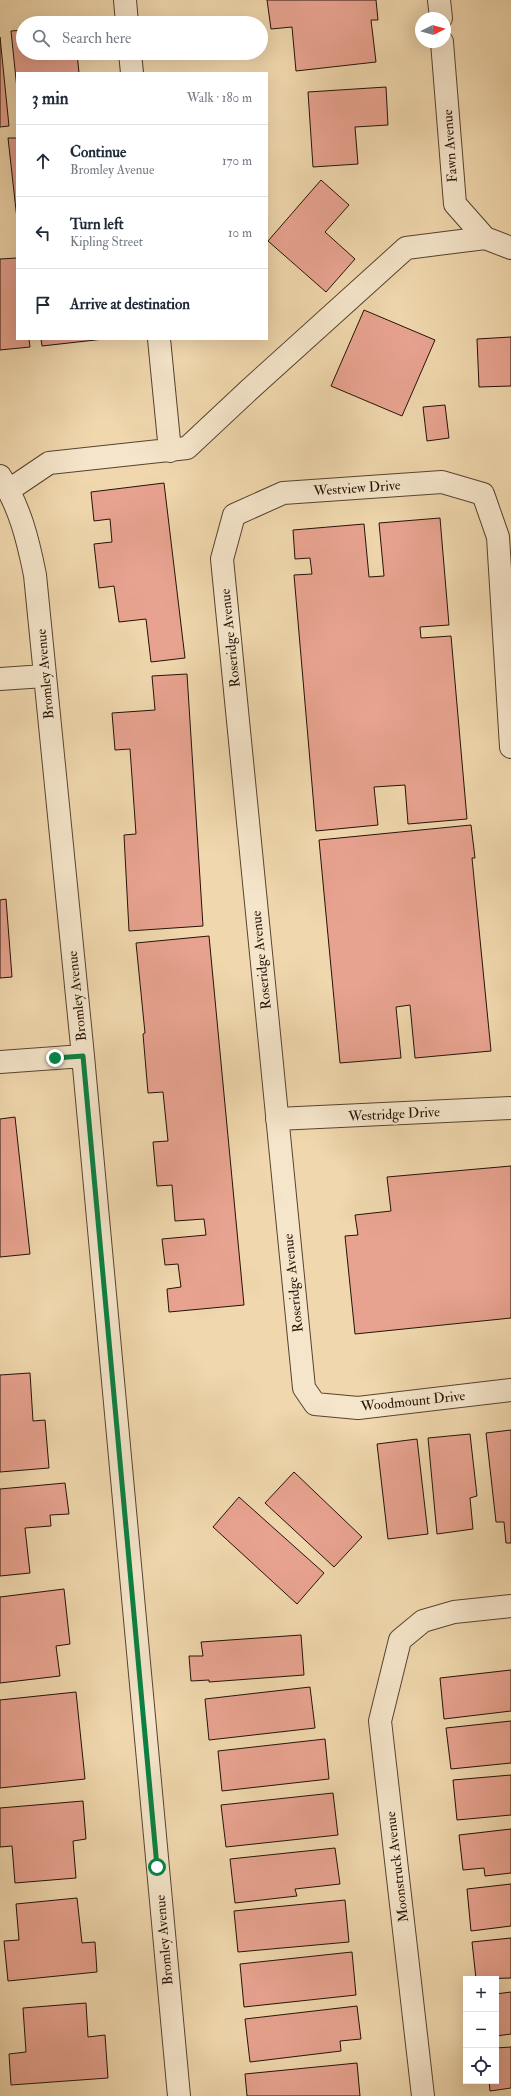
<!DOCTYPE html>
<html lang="en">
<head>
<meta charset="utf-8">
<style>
  body { margin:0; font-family:"IM FELL Double Pica",serif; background:#f6f6f7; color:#1f2937 }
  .controls { position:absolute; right:12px; bottom:12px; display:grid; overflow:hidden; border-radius:0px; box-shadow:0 4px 16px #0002 }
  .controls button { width:36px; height:36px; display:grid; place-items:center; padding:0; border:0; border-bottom:1px solid #e0e1e3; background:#fff; color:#1f2937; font:20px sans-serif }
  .compass { position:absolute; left:415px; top:12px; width:36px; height:36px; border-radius:50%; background:#fff; box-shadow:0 4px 16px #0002; rotate:85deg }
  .stop { position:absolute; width:12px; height:12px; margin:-9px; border:3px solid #0b8043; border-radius:50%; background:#fff }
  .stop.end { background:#0b8043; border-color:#fff; box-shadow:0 1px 4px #0008 }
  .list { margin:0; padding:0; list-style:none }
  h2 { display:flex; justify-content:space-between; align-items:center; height:52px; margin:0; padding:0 16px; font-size:17px }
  h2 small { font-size:13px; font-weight:400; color:#747a83 }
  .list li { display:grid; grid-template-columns:26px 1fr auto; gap:12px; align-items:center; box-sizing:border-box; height:72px; padding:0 16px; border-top:1px solid #e0e1e3 }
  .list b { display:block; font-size:15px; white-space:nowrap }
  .list p { margin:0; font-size:13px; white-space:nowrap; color:#747a83 }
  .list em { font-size:13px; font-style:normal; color:#747a83 }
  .icon { flex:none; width:22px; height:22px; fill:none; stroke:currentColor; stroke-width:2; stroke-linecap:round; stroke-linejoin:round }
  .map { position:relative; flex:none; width:511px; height:2096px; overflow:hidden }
  .search { position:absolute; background:#fff; box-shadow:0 4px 16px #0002; left:16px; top:16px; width:252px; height:44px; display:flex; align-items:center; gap:10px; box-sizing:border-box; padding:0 14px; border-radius:22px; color:#747a83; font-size:15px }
  .panel { position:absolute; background:#fff; box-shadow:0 4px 16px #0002; left:16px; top:72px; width:252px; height:268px; border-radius:0px }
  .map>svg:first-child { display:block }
  .building { fill:#e8a390; stroke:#241207 }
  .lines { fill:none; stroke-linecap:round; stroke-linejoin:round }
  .minor-casing { stroke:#574330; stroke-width:24 }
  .minor { stroke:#f5e5ca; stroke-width:22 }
  .route { stroke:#0b8043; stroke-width:5 }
  .labels { text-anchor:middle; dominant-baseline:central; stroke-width:4; stroke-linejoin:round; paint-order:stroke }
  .street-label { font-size:14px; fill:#241207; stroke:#f5e5ca }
</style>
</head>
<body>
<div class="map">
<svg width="511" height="2096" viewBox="0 0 511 2096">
  <rect width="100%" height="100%" fill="#f0d7ad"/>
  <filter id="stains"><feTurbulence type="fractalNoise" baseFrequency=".005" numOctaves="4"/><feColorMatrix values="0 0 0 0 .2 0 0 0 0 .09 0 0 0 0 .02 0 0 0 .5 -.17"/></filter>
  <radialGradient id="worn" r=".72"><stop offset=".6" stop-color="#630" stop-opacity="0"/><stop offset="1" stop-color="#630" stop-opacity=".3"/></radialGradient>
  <path class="building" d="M 267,0 L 376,0 L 378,20 L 371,20 L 376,62 L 296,71 L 292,27 L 271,29 Z
    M 23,30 L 23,53 L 77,53 L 79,73 L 17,73 L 17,89 L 11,31 Z
    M 0,37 L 9,126 L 0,127 Z
    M 386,87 L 388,125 L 355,127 L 358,164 L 313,167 L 308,92 Z
    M 8,138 L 17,138 L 17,219 Z
    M 321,180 L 349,205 L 325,232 L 355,259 L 326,292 L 268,241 Z
    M 17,258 L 17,339 L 29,339 L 30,347 L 0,350 L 0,259 Z
    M 364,310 L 435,340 L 402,416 L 331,386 Z
    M 511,337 L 511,386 L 479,387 L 477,339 Z
    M 41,339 L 104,339 L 42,346 Z
    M 445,405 L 449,438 L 427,441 L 423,407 Z
    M 164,483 L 185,658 L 151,662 L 146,619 L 119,622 L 114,586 L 99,588 L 94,544 L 112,542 L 110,519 L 94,521 L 91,492 Z
    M 440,518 L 449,625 L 420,627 L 421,638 L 451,636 L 467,819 L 408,824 L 405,785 L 374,787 L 378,825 L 316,831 L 294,575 L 312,574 L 310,558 L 295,559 L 293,530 L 364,524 L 369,577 L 384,576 L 379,523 Z
    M 187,674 L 203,926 L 129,931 L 124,835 L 136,834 L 130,749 L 115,750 L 112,713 L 155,710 L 152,676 Z
    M 471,825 L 475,858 L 472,858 L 491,1051 L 415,1058 L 410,1005 L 396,1007 L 401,1058 L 340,1063 L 319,840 Z
    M 6,899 L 12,977 L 0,978 L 0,900 Z
    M 209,936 L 244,1305 L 169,1312 L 167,1289 L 181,1287 L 178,1264 L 165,1265 L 162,1239 L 206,1235 L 204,1219 L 175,1221 L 172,1185 L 157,1186 L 153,1142 L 168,1141 L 163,1092 L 148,1093 L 143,1034 L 145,1033 L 136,943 Z
    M 15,1117 L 30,1254 L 0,1257 L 0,1119 Z
    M 511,1166 L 511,1318 L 355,1334 L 345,1236 L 358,1235 L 355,1215 L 391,1211 L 387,1177 Z
    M 30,1373 L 33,1421 L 45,1420 L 49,1468 L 0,1472 L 0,1375 Z
    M 511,1430 L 511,1543 L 506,1543 L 504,1522 L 496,1522 L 486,1433 Z
    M 470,1434 L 477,1496 L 470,1498 L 473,1529 L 437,1534 L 428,1438 Z
    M 417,1439 L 428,1534 L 388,1539 L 377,1444 Z
    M 294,1472 L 362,1537 L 334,1567 L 265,1503 Z
    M 65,1483 L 69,1514 L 50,1515 L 51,1526 L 25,1528 L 30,1573 L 0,1576 L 0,1489 Z
    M 239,1497 L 324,1573 L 297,1604 L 213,1527 Z
    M 64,1589 L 70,1644 L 56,1646 L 60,1676 L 0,1683 L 0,1597 Z
    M 301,1635 L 304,1675 L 209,1682 L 209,1680 L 191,1681 L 189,1656 L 203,1656 L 201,1642 Z
    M 511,1670 L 511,1711 L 444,1719 L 440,1678 Z
    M 310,1687 L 315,1728 L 209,1740 L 205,1699 Z
    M 76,1692 L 85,1779 L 0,1788 L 0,1700 Z
    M 511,1721 L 511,1763 L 451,1769 L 446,1728 Z
    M 325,1739 L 329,1779 L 222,1791 L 218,1751 Z
    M 511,1775 L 511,1815 L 457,1820 L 453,1780 Z
    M 333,1793 L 338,1835 L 226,1847 L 221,1805 Z
    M 83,1801 L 86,1839 L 73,1841 L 76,1878 L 15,1883 L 12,1846 L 0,1847 L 0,1808 Z
    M 511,1829 L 511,1873 L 485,1876 L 484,1868 L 463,1870 L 459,1835 Z
    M 335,1848 L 340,1884 L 295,1889 L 297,1896 L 235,1903 L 230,1859 Z
    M 511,1884 L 511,1926 L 471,1931 L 467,1889 Z
    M 77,1898 L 82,1943 L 95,1942 L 97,1972 L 8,1981 L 4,1941 L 19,1940 L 16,1904 Z
    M 345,1900 L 349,1942 L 238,1952 L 234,1911 Z
    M 511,1938 L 511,1978 L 476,1979 L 472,1942 Z
    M 352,1952 L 356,1995 L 244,2007 L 240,1964 Z
    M 511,1992 L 511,2034 L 496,2036 L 496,1994 Z
    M 86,2003 L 88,2037 L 105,2035 L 108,2078 L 11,2085 L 9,2054 L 26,2052 L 23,2008 Z
    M 357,2006 L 361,2039 L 340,2041 L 341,2051 L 250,2062 L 245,2019 Z
    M 511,2047 L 511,2088 L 490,2091 L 489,2081 L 496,2081 L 496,2048 Z
    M 357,2063 L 360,2096 L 247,2096 L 245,2074 Z"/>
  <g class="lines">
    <g class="minor-casing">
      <path id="minor" d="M 125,0 L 127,23
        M 439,0 L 441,18
        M 442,42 L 455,204 L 485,238
        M 130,53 L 132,73
        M 159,339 L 170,451
        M 0,476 C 20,507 28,540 35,575 L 83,1056 L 179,2096
        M 9,490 L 49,463 L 187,448 L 250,389 L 406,248 L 485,238 L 511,248
        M 0,679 L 44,676
        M 511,747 L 498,537 L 483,494 L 442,482 L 283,493 L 234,515 L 222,559 L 304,1388 L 315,1404 L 358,1408 L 511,1390
        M 0,1062 L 83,1056
        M 277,1119 L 511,1108
        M 423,2096 L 380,1721 L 400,1640 L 423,1621 L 454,1612 L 511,1606"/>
    </g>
    <use href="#minor" class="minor"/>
  </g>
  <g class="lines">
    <path class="route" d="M 55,1058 L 83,1056 L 157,1867"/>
  </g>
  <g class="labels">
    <g class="street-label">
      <text transform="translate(450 146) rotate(-94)">Fawn Avenue</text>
      <text transform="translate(357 488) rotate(-4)">Westview Drive</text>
      <text transform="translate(230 638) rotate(-96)">Roseridge Avenue</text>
      <text transform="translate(45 674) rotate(-95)">Bromley Avenue</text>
      <text transform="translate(261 960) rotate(-96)">Roseridge Avenue</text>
      <text transform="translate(77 996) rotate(-96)">Bromley Avenue</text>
      <text transform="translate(394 1114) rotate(-3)">Westridge Drive</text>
      <text transform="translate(293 1283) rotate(-96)">Roseridge Avenue</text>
      <text transform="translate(413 1401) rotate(-6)">Woodmount Drive</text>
      <text transform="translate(397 1867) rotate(-97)">Moonstruck Avenue</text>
      <text transform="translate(164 1940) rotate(-95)">Bromley Avenue</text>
    </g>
  </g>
  <rect width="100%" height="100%" filter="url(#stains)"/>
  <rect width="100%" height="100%" fill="url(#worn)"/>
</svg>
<div class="controls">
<button>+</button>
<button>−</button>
<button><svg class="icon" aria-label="locate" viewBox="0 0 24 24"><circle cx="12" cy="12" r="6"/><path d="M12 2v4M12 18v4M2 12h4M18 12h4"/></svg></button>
</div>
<svg class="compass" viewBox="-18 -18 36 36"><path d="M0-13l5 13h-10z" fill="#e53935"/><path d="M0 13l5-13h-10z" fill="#747a83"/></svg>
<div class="stop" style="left:157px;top:1867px"></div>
<div class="stop end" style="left:55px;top:1058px"></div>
<div class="search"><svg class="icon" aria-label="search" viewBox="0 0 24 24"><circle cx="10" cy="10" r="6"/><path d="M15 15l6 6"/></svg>Search here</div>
<section class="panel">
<h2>3 min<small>Walk · 180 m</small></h2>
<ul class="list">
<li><svg class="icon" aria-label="ahead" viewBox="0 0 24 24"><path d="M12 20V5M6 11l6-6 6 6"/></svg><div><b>Continue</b><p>Bromley Avenue</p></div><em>170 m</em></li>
<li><svg class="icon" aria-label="left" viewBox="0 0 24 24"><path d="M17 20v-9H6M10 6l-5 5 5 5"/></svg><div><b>Turn left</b><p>Kipling Street</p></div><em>10 m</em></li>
<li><svg class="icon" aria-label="arrive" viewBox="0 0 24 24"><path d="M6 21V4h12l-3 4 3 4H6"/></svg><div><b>Arrive at destination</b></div></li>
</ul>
</section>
</div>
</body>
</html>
